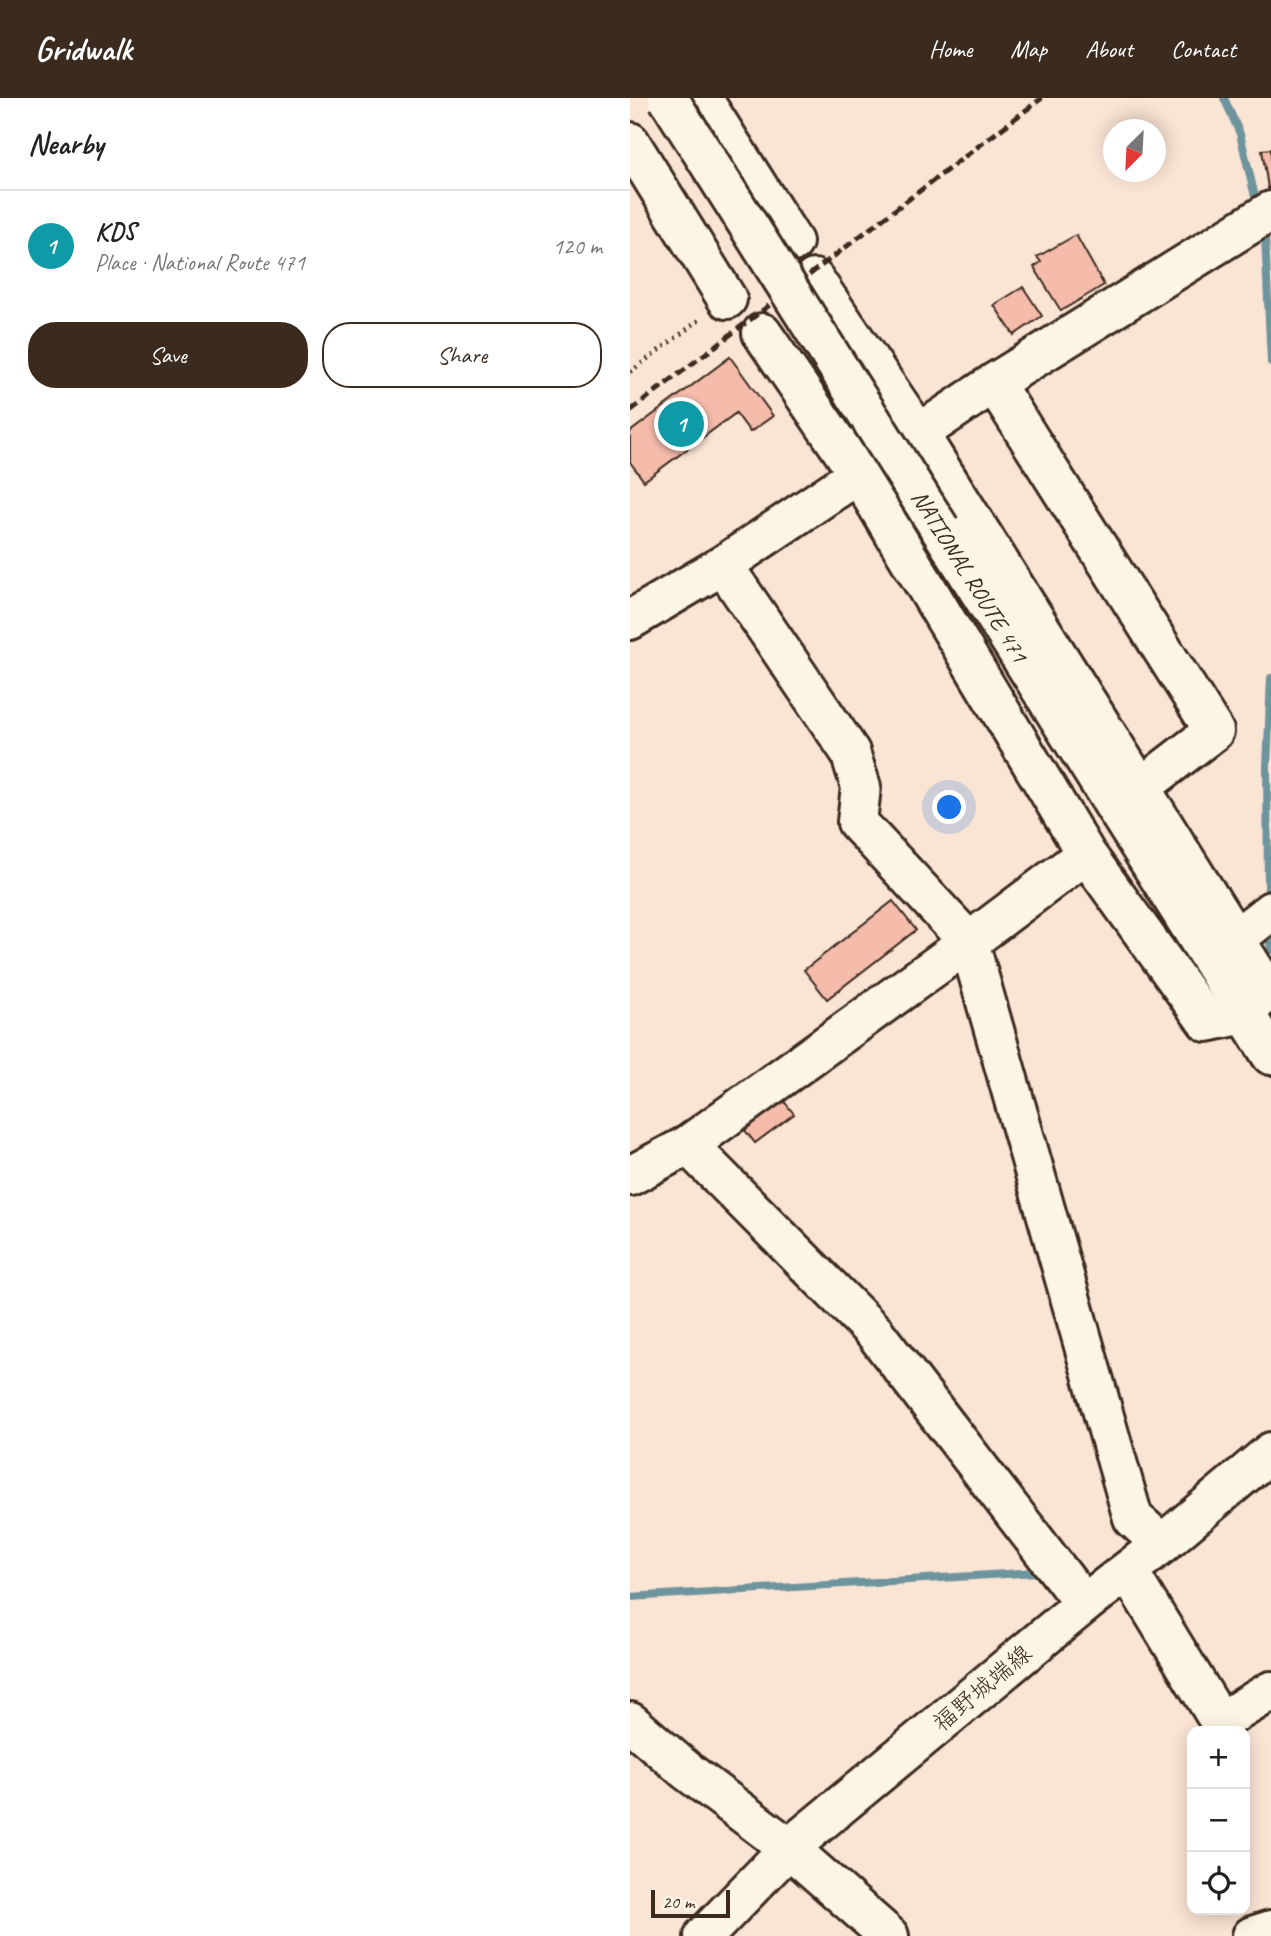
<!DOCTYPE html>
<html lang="en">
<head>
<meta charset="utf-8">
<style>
  body { margin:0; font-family:Caveat,"Klee One",sans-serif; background:#f6f6f6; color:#222 }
  .controls { position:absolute; right:21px; bottom:21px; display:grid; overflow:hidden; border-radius:14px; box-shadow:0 4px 18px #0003 }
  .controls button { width:63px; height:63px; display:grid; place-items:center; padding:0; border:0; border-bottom:2px solid #e0e0e0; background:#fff; color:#222; font:35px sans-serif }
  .compass { position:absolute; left:473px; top:21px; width:63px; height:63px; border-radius:50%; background:#fff; box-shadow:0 4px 18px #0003; rotate:204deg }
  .scale { position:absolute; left:21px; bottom:18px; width:79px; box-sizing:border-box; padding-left:7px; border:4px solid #3b2a1e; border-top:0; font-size:19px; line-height:24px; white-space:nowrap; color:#3b2a1e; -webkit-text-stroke:5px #fcf5e5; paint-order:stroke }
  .you { position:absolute; left:320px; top:710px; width:24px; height:24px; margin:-18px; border:5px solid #fff; border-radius:50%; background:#1a73e8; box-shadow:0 0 0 10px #1a73e833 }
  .badge { display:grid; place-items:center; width:46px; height:46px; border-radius:50%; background:#3b2a1e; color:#fff; font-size:23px; font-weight:700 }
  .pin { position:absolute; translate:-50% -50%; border:4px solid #fff; box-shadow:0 2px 7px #0006 }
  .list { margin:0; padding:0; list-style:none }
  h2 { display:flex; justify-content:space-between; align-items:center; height:91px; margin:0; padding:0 28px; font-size:30px }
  h2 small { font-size:23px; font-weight:400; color:#767676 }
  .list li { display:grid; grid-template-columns:46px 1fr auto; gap:21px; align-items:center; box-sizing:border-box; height:112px; padding:0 28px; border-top:2px solid #e0e0e0 }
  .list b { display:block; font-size:26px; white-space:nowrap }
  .list p { margin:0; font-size:23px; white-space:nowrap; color:#767676 }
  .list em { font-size:23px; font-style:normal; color:#767676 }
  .actions { display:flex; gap:14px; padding:21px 28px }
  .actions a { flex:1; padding:16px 0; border:2px solid #3b2a1e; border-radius:28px; text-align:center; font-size:24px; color:#3b2a1e }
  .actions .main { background:#3b2a1e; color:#fff }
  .icon { flex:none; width:38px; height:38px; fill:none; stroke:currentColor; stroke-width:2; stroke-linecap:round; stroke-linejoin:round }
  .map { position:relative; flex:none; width:641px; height:1838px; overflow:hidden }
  header { display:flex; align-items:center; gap:42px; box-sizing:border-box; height:98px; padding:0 35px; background:#3b2a1e; color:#fff }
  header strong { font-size:33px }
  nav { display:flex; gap:38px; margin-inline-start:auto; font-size:24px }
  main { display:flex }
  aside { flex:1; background:#fff }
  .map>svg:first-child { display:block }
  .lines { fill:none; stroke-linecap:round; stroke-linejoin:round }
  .stream { stroke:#6e949d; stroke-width:8 }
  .building { fill:#f5bcac; stroke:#3b2a1e; stroke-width:2 }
  .minor-casing { stroke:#3b2a1e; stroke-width:44 }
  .major-casing { stroke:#3b2a1e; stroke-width:44 }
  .highway-casing { stroke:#3b2a1e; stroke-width:44 }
  .path { stroke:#3b2a1e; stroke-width:4.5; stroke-dasharray:2 5; stroke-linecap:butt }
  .minor { stroke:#fcf5e5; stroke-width:38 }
  .major { stroke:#fcf5e5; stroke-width:38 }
  .highway { stroke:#fcf5e5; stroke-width:38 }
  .rail { stroke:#3b2a1e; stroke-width:5; stroke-dasharray:10 5; stroke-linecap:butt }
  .highway-bridge-casing { stroke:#3b2a1e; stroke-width:44; stroke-linecap:butt }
  .highway-bridge { stroke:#fcf5e5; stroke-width:38 }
  .labels { text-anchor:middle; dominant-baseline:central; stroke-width:5; stroke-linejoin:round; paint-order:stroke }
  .street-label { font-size:24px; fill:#3b2a1e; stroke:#fcf5e5 }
</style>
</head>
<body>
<header>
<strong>Gridwalk</strong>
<nav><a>Home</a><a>Map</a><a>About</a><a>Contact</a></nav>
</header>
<main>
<aside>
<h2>Nearby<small></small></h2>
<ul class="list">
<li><span class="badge" style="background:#0f9aa8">1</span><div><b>KDS</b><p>Place · National Route 471</p></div><em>120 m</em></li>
</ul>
<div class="actions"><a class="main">Save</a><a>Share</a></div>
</aside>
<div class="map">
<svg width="641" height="1838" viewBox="0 0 641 1838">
  <rect width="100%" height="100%" fill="#fae4d4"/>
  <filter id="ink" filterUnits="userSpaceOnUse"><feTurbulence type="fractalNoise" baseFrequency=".0143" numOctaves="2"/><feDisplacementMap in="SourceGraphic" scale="14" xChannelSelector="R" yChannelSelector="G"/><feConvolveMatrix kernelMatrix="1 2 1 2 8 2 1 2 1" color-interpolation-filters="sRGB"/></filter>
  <g filter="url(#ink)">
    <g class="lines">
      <path class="stream" d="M 594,0 L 610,36 L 627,107
        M 633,130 L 635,139 L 641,264
        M 638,794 L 637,669 L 641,580
        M 638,830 L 641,852
        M 0,1499 L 408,1474"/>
    </g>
    <path class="building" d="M 641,51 L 641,90 L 638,90 L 632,52 Z
      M 446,137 L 474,187 L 431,213 L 404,169 L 411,164 L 407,159 Z
      M 393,189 L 412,218 L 384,237 L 364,207 Z
      M 100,259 L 143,318 L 120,334 L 106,315 L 14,383 L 0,364 L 0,334 Z
      M 263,803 L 286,832 L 197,901 L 174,872 Z
      M 146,993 L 164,1016 L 125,1045 L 107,1022 Z"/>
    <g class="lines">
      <g class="minor-casing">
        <path id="minor" d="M 72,0 L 163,144
          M 0,44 L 97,201
          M 132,235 L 229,377 L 456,756 L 577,924 L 615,916 L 637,892 L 289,336 L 184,181
          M 364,285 L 584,633 L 510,690
          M 93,467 L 220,654 L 231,689 L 227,724 L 339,844 L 503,1420 L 532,1446
          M 0,522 L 93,467 L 364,285 L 641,113
          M 605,841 L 641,813
          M 58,1047 L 245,1235 L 454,1506
          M 0,1078 L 58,1047 L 339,844 L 456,756
          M 498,1473 L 590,1624 L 641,1593
          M 0,1624 L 57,1673 L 159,1750 L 259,1838"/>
      </g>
      <g class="major-casing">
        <path id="major" d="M 74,1838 L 159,1750 L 454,1506 L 532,1446 L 641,1354
          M 622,1838 L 641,1832"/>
      </g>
      <g class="highway-casing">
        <path id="highway" d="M 310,431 L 641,957"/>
      </g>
      <path class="path" d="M 0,274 L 72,220"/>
      <use href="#minor" class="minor"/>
      <use href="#major" class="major"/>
      <use href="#highway" class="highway"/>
      <path class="rail" d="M 0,313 L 412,0"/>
      <g class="highway-bridge-casing">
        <path id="highway-bridge" d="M 38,0 L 310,431"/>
      </g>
      <use href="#highway-bridge" class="highway-bridge"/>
    </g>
  </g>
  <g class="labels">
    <g class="street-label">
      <text transform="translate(340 478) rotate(58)">NATIONAL ROUTE 471</text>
      <text transform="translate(352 1590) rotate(-40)">福野城端線</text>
    </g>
  </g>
</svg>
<div class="controls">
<button>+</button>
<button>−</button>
<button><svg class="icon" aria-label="locate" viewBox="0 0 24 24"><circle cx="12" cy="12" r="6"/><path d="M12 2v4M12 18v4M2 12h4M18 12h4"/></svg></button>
</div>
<svg class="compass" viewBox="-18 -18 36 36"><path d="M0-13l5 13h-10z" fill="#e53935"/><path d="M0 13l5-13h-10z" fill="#767676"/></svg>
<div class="scale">20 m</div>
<div class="you"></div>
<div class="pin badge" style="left:51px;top:326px;background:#0f9aa8">1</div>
</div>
</main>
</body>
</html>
